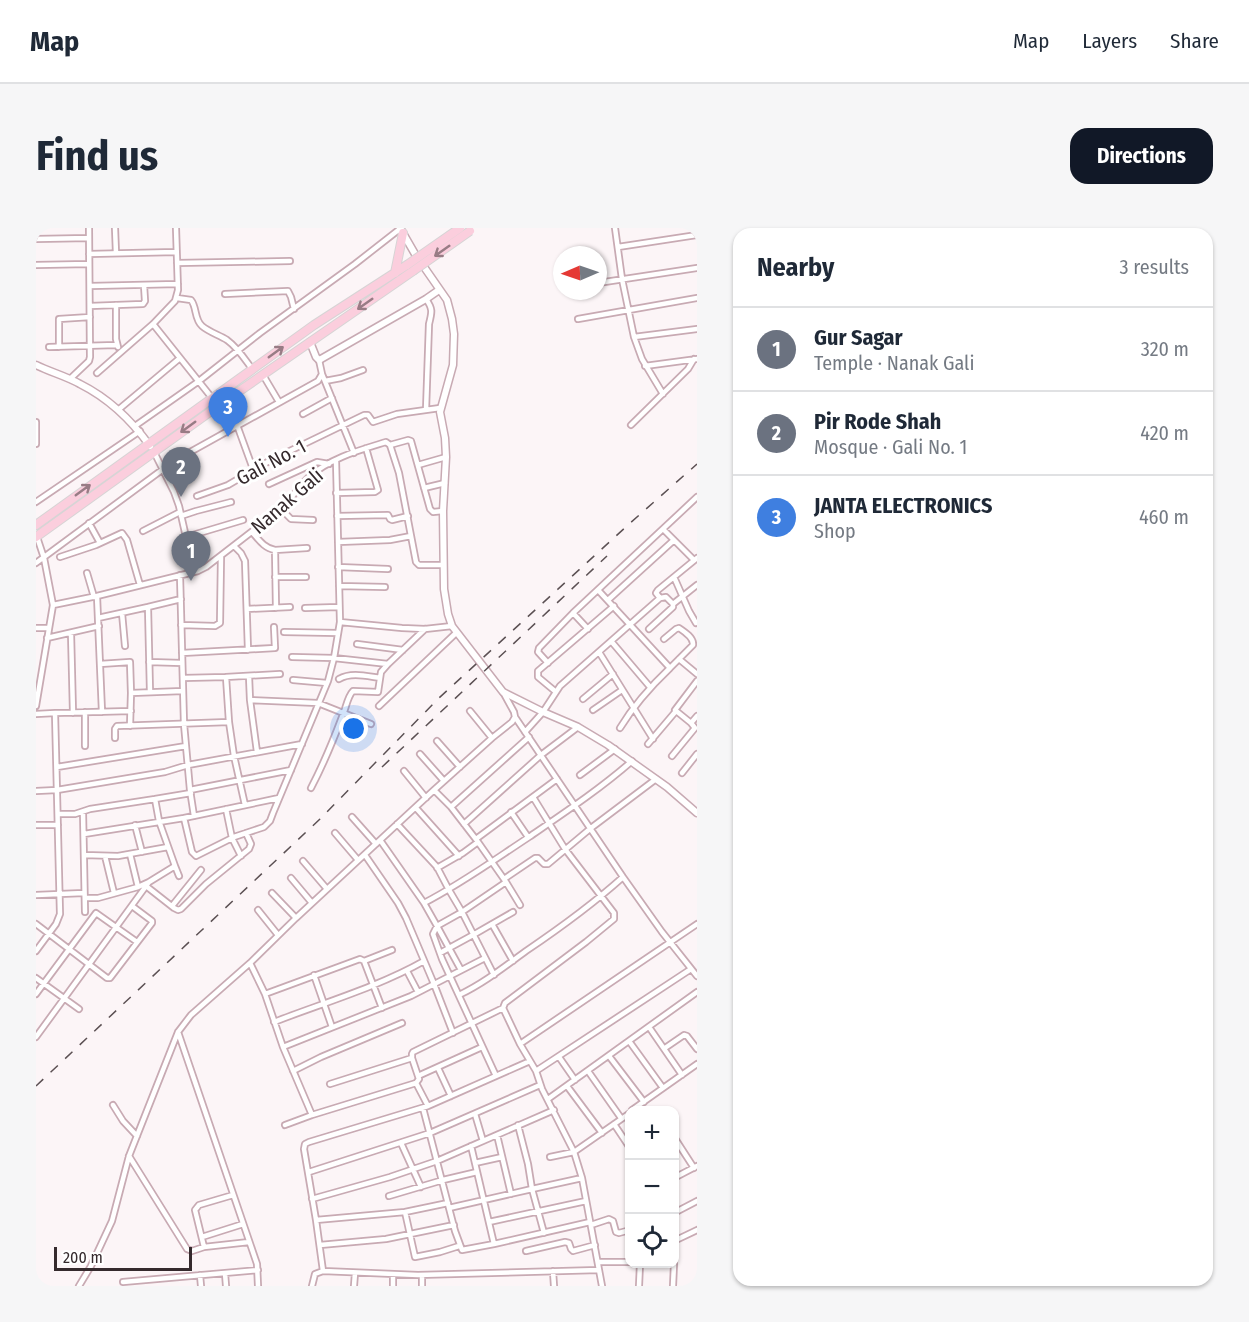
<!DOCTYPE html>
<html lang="en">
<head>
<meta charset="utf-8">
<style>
  body { margin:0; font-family:"Fira Sans Condensed",sans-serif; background:#f6f6f7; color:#1f2937 }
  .controls { position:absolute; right:18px; bottom:18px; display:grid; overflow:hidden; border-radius:12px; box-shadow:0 2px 4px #0004 }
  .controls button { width:54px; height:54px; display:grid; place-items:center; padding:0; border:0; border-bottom:2px solid #e0e1e3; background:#fff; color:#1f2937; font:30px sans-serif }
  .compass { position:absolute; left:517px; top:18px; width:54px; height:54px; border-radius:50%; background:#fff; box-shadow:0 2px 4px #0004; rotate:268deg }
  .scale { position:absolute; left:18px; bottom:15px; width:138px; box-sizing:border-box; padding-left:6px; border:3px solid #352a2d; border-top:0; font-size:16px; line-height:21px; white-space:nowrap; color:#352a2d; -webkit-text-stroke:4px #fff; paint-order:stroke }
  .you { position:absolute; left:318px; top:501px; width:21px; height:21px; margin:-15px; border:4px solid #fff; border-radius:50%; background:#1a73e8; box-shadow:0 0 0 9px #1a73e833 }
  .badge { display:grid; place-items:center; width:39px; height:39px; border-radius:50%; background:#111827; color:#fff; font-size:20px; font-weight:700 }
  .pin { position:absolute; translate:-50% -50px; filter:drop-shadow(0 2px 3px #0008) }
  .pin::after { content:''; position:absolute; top:32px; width:21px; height:18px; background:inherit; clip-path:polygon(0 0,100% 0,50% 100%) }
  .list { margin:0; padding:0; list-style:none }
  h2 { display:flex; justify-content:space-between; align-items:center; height:78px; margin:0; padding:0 24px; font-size:26px }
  h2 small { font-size:20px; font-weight:400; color:#747a83 }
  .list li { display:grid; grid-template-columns:39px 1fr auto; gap:18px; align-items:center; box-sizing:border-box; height:84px; padding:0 24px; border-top:2px solid #e0e1e3 }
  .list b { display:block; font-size:22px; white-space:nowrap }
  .list p { margin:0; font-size:20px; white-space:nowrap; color:#747a83 }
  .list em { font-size:20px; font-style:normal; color:#747a83 }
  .icon { flex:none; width:33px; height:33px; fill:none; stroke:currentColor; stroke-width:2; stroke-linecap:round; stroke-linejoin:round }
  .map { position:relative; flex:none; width:661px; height:1058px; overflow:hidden; border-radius:18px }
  header { display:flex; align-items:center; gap:36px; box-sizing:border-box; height:84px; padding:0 30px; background:#fff; border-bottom:2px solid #e0e1e3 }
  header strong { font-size:28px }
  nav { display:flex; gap:33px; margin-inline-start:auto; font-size:21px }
  .intro { display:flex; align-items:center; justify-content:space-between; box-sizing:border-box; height:144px; padding:0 36px }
  h1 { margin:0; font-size:42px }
  .button { padding:15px 27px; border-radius:18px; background:#111827; color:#fff; font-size:21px; font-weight:700 }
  main { display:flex; gap:36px; padding:0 36px }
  aside { flex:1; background:#fff; border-radius:18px; box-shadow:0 2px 4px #0004 }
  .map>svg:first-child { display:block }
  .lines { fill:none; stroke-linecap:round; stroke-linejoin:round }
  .minor-casing { stroke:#c8aab3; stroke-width:8 }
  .tertiary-casing { stroke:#c8aab3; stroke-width:9 }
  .primary-casing { stroke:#d7d4d5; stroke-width:10 }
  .minor { stroke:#fff; stroke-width:4.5 }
  .tertiary { stroke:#fff; stroke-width:6 }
  .primary { stroke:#fbcedd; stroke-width:8 }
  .rail { stroke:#5b5053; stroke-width:1.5; stroke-dasharray:10 10; stroke-linecap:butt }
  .primary-bridge-casing { stroke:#d7d4d5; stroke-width:10; stroke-linecap:butt }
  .primary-bridge { stroke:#fbcedd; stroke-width:8 }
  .oneway { stroke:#987c85 }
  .labels { text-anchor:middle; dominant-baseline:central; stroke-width:6; stroke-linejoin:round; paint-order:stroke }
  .street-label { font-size:20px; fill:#352a2d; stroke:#fff }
</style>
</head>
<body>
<header>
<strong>Map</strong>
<nav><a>Map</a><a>Layers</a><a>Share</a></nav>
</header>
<div class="intro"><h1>Find us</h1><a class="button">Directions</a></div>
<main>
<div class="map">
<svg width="661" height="1058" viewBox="0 0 661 1058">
  <rect width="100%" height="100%" fill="#fcf5f7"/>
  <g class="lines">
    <g class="minor-casing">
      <path id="minor" d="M 79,0 L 80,25
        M 579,0 L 586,51 L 598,109 L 606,131 L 627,166
        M 0,11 L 53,10
        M 582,19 L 661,7
        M 53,26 L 140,24
        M 141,35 L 254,33
        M 0,37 L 53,36
        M 562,55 L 661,40
        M 54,58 L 142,56
        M 189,66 L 252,63 L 255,69 L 258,81
        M 141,70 L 155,72 C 161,79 158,91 166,98 C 173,104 183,107 191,112 C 202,120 208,130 216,141
        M 80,77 L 80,111 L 82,119
        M 54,78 L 107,76 L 109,73 L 108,57
        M 542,91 L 661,70
        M 117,96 L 176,170
        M 598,109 L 661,101
        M 13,119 L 80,117
        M 23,119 L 23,91 L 54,89
        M 609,138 L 661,131
        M 61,145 L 117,96 L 139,73 L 142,62 L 140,0
        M 286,146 L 318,225
        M 227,147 L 243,174
        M 34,151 L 53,133 L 54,129 L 53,0
        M 289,153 L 305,150 L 327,142
        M 189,173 L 201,197 L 217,241
        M 82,182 L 144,130
        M 390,182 L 393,96 C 396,84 397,81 390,71
        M 267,186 L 296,170
        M 0,194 L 0,216
        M 595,197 L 652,141 L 658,131
        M 99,198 L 163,153 L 224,105 L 319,36 L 365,0
        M 354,217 L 372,212 L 375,213 L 394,281 L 397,284 L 407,283
        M 118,224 L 138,264 L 143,278 L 150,309 L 162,343
        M 382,237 L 410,229
        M 233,256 L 281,234 L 293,236
        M 388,260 L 409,255
        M 300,265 L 339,264 L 342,262 L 330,220
        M 161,268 L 192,257 L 235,232 L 328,187 L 332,187 L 337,194 L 361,186 L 404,180
        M 0,274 L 104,203
        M 245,281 L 255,291 L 277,292
        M 145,288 L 160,283 L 195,274
        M 301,288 L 352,287 L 354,291 L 356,292 L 372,288
        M 53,295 L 64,315
        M 627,301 L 658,332
        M 107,303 L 144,284
        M 216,304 C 223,312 228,320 239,322 L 271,320
        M 150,309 L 207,292
        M 302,314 L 354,312 L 375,308
        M 198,318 L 205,325 L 209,333 L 212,422
        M 239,322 L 240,380
        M 24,329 L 60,317 L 86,305 L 91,312 L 104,357
        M 0,335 L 138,233 L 282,153 L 286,146 L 283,132
        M 302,339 L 352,341
        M 51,345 L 58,369
        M 144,347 L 148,496 L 154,562
        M 239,349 L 270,349
        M 638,349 L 653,383 L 660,395
        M 303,358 L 349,359
        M 562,362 L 634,440 L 657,417 C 658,410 649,404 643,400 L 640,401 L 628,411
        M 61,368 L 162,343 L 170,339 L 245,281 C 255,272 262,259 273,249 C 294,230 324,222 350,214 L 354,217 L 363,245 L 380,334 L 383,337 L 407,337
        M 572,372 L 638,312
        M 637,376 L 661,357
        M 17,377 L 61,368 L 66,484
        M 269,380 L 303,379
        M 211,381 L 254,379
        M 86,385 L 89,418
        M 537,385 L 552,401
        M 62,390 L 112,379
        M 304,394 L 366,400 L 389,401 L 416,398
        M 145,397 L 179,398 L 184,395 L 185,329
        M 0,400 L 13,400
        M 613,401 L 637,379 L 637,376 L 630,369 L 624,370
        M 248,404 L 302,405
        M 35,405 L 37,485
        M 11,410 L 63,398
        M 575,413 L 614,459
        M 321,416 L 367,422
        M 563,424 L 617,511
        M 146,425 L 239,420 L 238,399
        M 256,429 L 298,430 L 352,436
        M 643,431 L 661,446
        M 113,434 L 146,435
        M 512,435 L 502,424 L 503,420 L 537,385 L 661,269
        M 64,436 L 94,434 L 95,465
        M 213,448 L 214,472
        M 147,450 L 190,449
        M 303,451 C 315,444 330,448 344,450
        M 257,452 L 291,455
        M 114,464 L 112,379 L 145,371
        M 467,464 L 478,484 L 479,489 L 587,649 L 626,704 L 661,748
        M 520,464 L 502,449 L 502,443 L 578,378
        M 547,471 L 577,446
        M 0,478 L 17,377 L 8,330 L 1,309
        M 343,478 L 420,405
        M 557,482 L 586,462
        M 434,483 L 456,510
        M 49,484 L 49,518
        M 19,485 L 95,483
        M 0,486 L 19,485 L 24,686 L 20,696 L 0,723
        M 193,494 L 190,449 L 244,446
        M 655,495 L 639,482 L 661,453
        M 94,498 L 95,465 L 147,463
        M 584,500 C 598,477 615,458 634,440
        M 489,504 L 507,484 L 524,458 L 624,370 L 620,365 L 622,362 L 661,330
        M 79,510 L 79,501 L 81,498 L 193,494 L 198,528 L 209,577
        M 401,513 L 424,539
        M 612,516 L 640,483
        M 221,524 L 214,472 L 282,475 L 335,496
        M 384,526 L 408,553
        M 636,528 L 659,500 L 655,495 L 661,488
        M 21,539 L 150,518
        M 368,543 L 390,570
        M 646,545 L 661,526
        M 544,547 L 579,521
        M 275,560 C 287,537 297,513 306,489 C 310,481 311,469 317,463 L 342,464 L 345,444 L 352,436 L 389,401
        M 398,562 L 415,579
        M 0,563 L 21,562 L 129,544 L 152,537 L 266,516
        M 119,571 L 155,565
        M 380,580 L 423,628
        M 190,581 L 196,610 L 205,628
        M 47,584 L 49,684
        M 475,584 L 492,609
        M 22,586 L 39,586 L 54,581 L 119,571 L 123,593 L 139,638
        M 158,588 L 154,562 L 255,542
        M 316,589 L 340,616
        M 148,590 L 156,624 L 160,628 L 198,609 L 228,599 L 234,593 L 237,585 L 292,453 L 298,430 L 304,394 L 300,232
        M 361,596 L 401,639 L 413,662 L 426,684 L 458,747
        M 428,596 L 505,527 L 542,499
        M 0,597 L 22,597
        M 99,597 L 106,624
        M 299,605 L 322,632
        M 48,606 L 148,590 L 243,570
        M 440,611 L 521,551
        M 344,612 L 388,675 L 401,698 L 426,684 L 470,654 L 442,614 L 415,579 L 493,509
        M 94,626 L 102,659
        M 48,627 L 82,628 L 132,619
        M 329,627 L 362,675 L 370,690 L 398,756 L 417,805
        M 69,628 L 78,665
        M 267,633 L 291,661
        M 401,640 L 427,625 L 442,614
        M 255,650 L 276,675
        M 468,651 L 499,630 L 502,630 L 508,636 L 512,636 L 555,600 L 620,551
        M 470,654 L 484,677
        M 110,658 L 138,680 L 142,682 L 145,681 L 170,656 L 213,621 L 215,616 L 210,605
        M 236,665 L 260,690
        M 0,667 L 48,665
        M 49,670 L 62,670 L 102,659 L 113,654 L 139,638 L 143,648
        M 388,675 C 425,656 458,632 493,609 C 528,585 564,561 596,533
        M 136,678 L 165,642
        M 222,682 L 242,707
        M 0,696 L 71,750 L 74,750 L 116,695 L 116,693 L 96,678
        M 456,696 L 477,733
        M 404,725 L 437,707 L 477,684
        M 328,733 L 356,722
        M 214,735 L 229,766 L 247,819 L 276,887
        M 425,742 L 401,698 L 397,706 L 406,731 L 460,848
        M 371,743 L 382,764
        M 278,747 L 296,799
        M 0,750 L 43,781
        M 0,766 L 60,685 L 101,714
        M 229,766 L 324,731 L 328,733 L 346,780
        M 423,767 C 448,755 468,739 490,723 C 524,700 557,676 587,649
        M 467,780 L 484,816 L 500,843 L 506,861 L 538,924 L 546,950 L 566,1058
        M 238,794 C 287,775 342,759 388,733
        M 613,799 L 646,847
        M 142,804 L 221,1036 L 222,1058
        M 0,809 L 113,654
        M 593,813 L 627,860
        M 484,816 L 661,696
        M 247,819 L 375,768 L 449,730
        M 629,820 L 648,807 L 651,808 L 661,821
        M 573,828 L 608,874
        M 523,829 L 539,852
        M 376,830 L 376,826 L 377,824 L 467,780 L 469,775 L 550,714 L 578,691 L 578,685 L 529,621 L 497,569
        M 402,840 L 415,868
        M 257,843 L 285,829 L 366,795
        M 500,843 L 655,741
        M 552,843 L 585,890
        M 382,848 L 446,819
        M 294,856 L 376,830 L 383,851 L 380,855
        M 531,858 L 566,905
        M 512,871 L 661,764
        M 77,877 L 87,893 L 101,908
        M 387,880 L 419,1003 L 426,1022 L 458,1016 L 554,994
        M 596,882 L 661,836
        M 439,886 L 447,913
        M 578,896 L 594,920
        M 249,897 L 276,887 L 380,855 L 392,878
        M 482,897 L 492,936 L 496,961 L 546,950
        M 461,907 L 475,966
        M 638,909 L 658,940
        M 365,915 L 385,959
        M 435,918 L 458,1016
        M 93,928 L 151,1021 L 156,1023 L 168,1019 L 213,1014
        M 514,929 L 538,924 L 594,885
        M 439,935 L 466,929
        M 273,944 L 394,905 L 504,857
        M 638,950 L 661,938
        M 353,968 L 407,952 L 441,944
        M 276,971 L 354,949 L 401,933 L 518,882
        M 413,980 L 496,961 L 508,1005
        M 369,984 L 379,1029 L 404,1024 L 423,1018
        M 638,985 L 661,973
        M 280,992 L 369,984 L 412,975
        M 453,994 L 550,973
        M 555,997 L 573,991 L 577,993 L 580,1004 L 583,1005 L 594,1002
        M 166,1009 L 207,996
        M 638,1013 L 661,1002
        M 284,1017 L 350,1011 L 418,997
        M 168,1019 L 159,982 L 163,977 L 197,967
        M 490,1023 L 529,1014 L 533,1015 L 535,1021 L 537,1023 L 559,1017
        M 562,1034 L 594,1034
        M 287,1043 L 382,1047 L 563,1042
        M 517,1043 L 518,1058
        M 189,1045 L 190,1058
        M 164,1047 L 165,1058
        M 386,1047 L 386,1058
        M 87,1054 L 222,1042
        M 43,1058 L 55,1038 L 76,993 L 93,928 L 142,804 L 155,787 L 214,735 L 260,690 L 398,562 L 456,510 L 476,494 L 479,489
        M 276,1058 L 279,1046 L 287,1043 L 280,992 L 268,921 L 269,916 L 273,914 L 392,878 L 494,833
        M 318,1058 L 319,1045
        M 357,1058 L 357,1047
        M 603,1058 L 604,1036
        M 637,1058 L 638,1036"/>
    </g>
    <g class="tertiary-casing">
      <path id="tertiary" d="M 364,0 L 379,26 L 411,72 L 416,91 L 418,106 L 417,137 L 404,184 L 409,210 L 410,229 L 407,283 L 408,361 L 412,386 L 416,398 L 467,464 L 507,484 L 542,499 L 572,517 L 631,559 L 661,585
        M 274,114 L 280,129 L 283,132 L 285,131 L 390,71 L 403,62
        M 0,137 C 14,144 30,148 44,156 C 72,170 96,193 114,218"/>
    </g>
    <g class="primary-casing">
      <path id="primary" d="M 359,45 L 367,5
        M 0,297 L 278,97 L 371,37
        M 0,309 L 189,173 L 377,43"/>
    </g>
    <use href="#minor" class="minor"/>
    <use href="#tertiary" class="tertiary"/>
    <use href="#primary" class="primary"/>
    <path class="rail" d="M 346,539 L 571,328
      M 0,858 L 284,591 L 403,470 L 592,297 L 661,236"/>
    <g class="primary-bridge-casing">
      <path id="primary-bridge" d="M 371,37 L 424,0
        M 377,43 L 434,3"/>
    </g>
    <use href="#primary-bridge" class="primary-bridge"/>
  </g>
  <defs><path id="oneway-shaft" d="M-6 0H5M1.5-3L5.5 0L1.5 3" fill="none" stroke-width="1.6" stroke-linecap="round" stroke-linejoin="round" transform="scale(1.5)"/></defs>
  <g class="oneway">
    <use href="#oneway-shaft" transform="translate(406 23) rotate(145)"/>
    <use href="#oneway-shaft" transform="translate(329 76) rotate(145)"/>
    <use href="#oneway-shaft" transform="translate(240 124) rotate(-36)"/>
    <use href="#oneway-shaft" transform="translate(152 199) rotate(144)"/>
    <use href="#oneway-shaft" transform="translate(47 262) rotate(-36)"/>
  </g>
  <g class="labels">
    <g class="street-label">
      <text transform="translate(235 234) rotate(-28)">Gali No. 1</text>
      <text transform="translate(251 273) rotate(-41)">Nanak Gali</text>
    </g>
  </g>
</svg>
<div class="controls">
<button>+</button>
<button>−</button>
<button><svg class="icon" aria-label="locate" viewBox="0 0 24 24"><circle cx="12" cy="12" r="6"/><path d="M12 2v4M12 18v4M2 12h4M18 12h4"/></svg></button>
</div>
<svg class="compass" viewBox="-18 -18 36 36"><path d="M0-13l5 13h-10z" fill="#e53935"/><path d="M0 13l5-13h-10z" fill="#747a83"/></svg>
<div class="scale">200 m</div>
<div class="you"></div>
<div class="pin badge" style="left:155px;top:353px;background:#6b7280">1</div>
<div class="pin badge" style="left:145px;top:269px;background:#6b7280">2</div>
<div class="pin badge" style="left:192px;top:209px;background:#3f7fe0">3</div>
</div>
<aside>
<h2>Nearby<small>3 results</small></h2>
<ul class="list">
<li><span class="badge" style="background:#6b7280">1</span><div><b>Gur Sagar</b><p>Temple · Nanak Gali</p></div><em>320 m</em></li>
<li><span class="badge" style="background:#6b7280">2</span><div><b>Pir Rode Shah</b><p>Mosque · Gali No. 1</p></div><em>420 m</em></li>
<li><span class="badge" style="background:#3f7fe0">3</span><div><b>JANTA ELECTRONICS</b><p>Shop</p></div><em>460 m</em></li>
</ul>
</aside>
</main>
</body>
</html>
